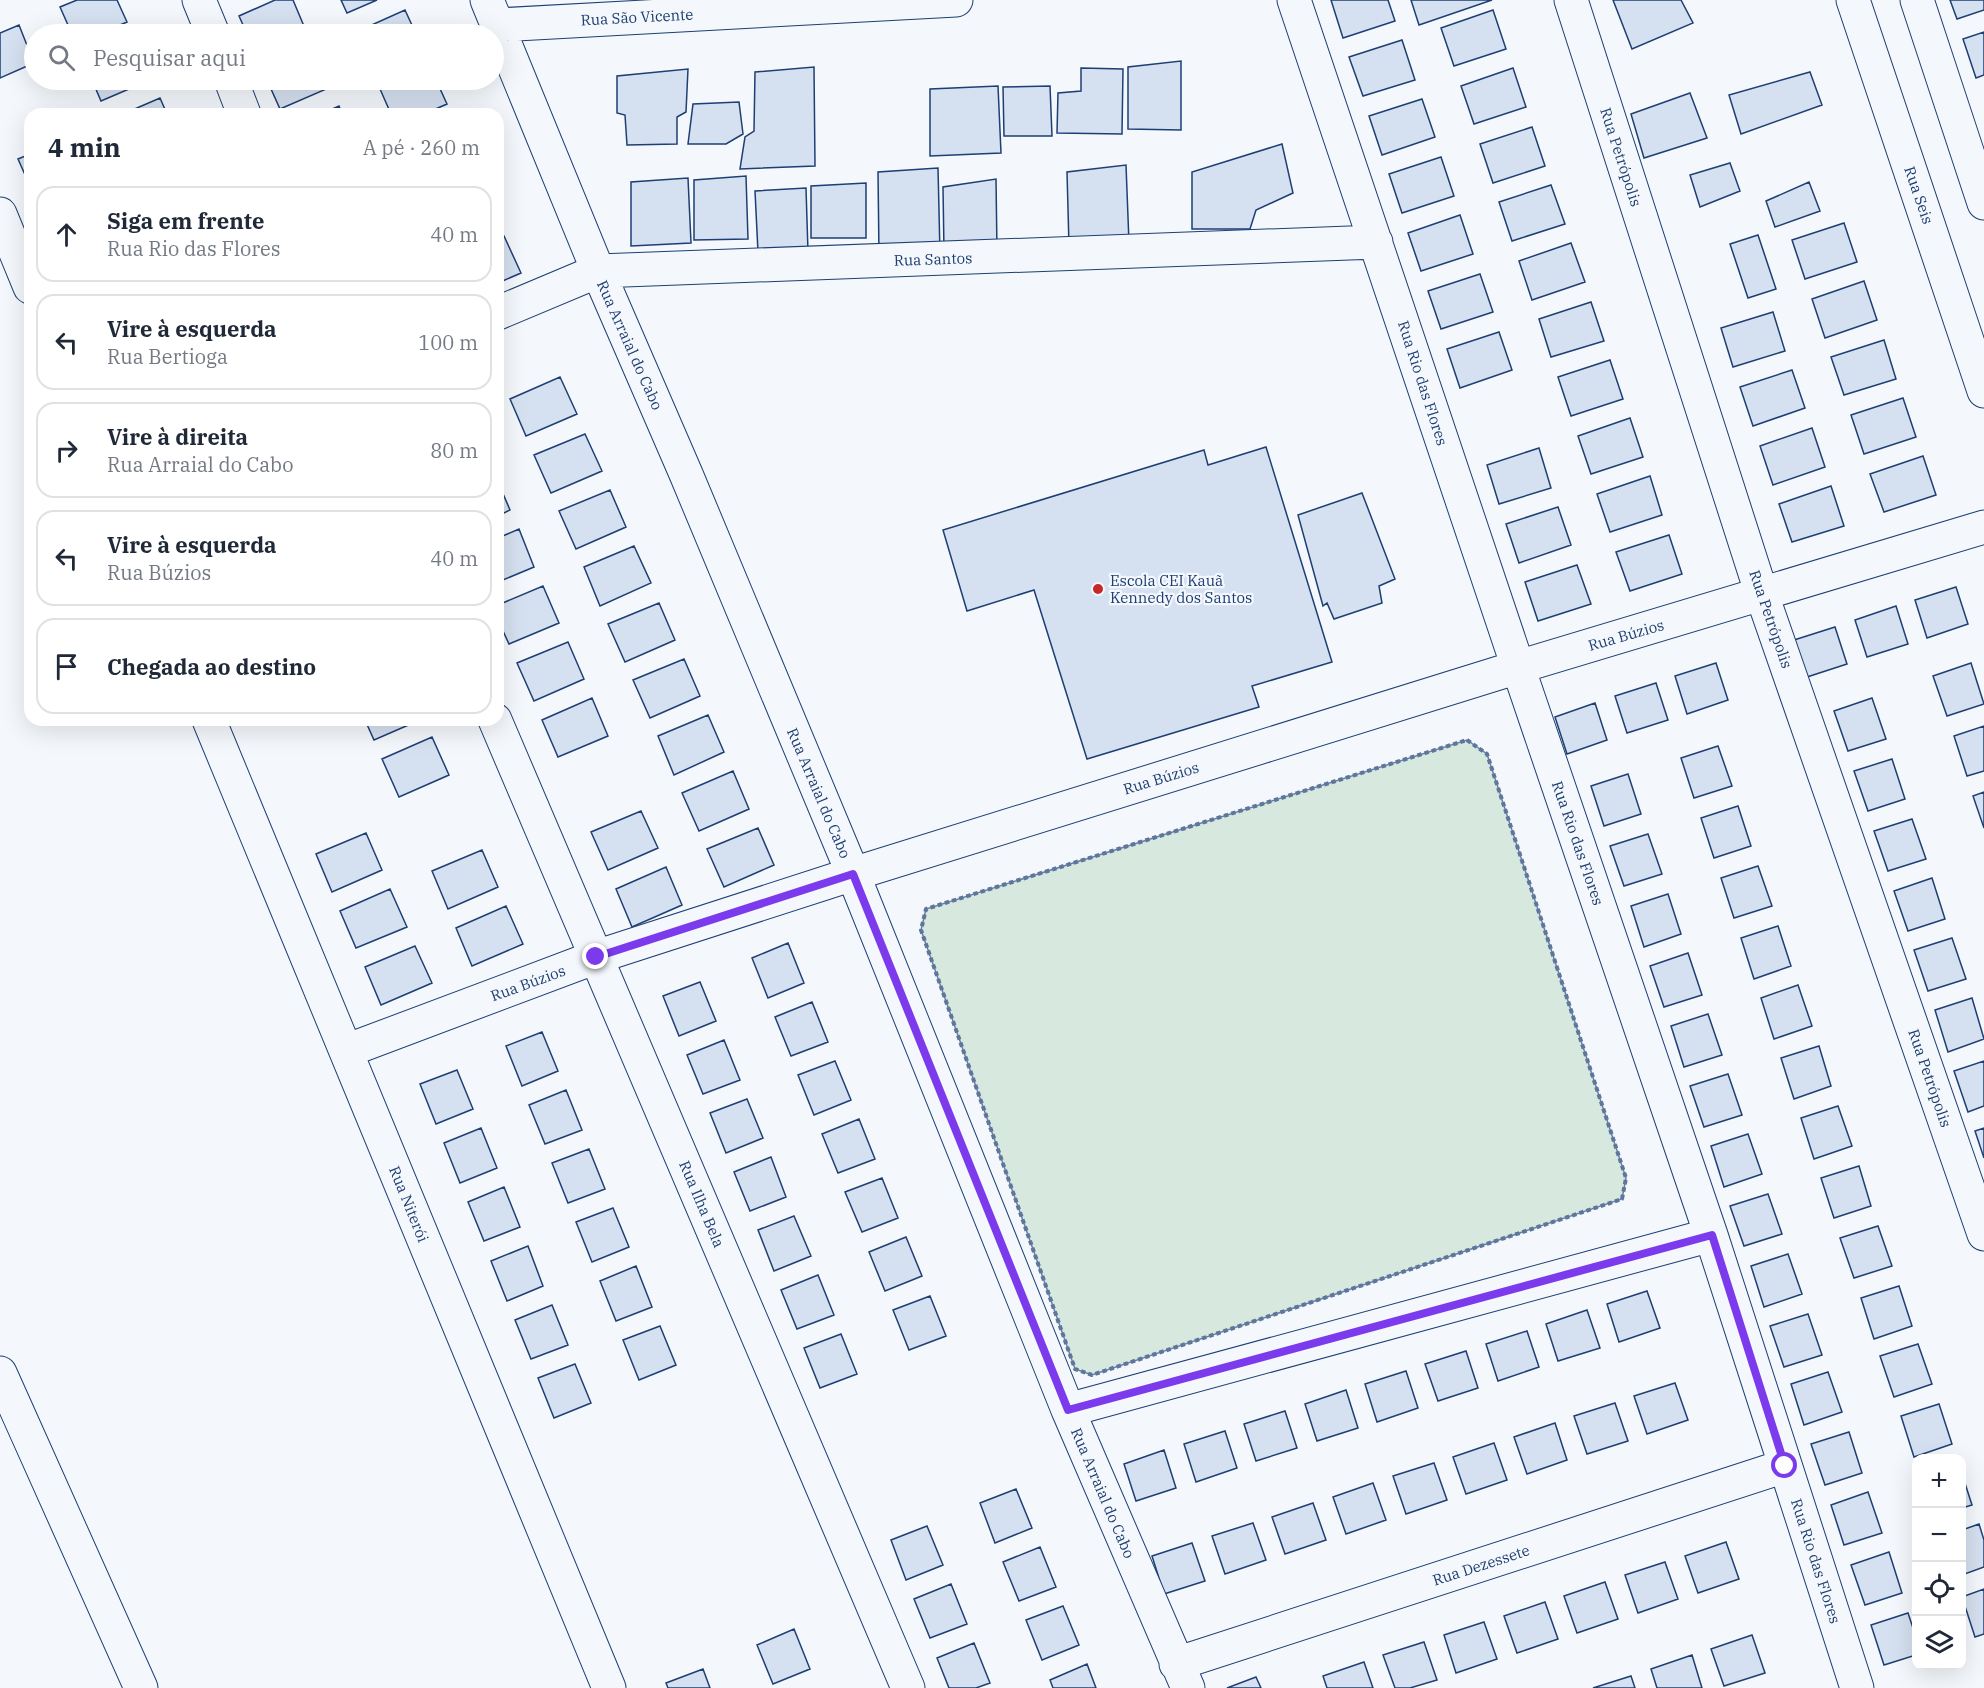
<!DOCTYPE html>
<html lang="pt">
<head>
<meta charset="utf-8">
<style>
  body { margin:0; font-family:"IBM Plex Serif",serif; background:#f2f2f3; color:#1f2937 }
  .controls { position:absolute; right:18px; bottom:18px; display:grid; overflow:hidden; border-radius:12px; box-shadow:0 6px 24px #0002 }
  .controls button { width:54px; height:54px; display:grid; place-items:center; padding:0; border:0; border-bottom:2px solid #e0e1e3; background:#fff; color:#1f2937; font:30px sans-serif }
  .stop { position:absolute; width:18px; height:18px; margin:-14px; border:4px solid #7c3aed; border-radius:50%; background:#fff }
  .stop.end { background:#7c3aed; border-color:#fff; box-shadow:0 2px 6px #0008 }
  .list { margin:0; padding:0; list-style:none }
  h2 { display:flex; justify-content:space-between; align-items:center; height:78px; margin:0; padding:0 24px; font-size:26px }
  h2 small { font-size:20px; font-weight:400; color:#747a83 }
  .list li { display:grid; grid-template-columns:39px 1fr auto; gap:18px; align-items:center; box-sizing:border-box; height:96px; margin:0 12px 12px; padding:0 12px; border:2px solid #e0e1e3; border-radius:18px }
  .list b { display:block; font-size:22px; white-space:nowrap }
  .list p { margin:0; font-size:20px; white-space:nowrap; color:#747a83 }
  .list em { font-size:20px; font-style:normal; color:#747a83 }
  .icon { flex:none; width:33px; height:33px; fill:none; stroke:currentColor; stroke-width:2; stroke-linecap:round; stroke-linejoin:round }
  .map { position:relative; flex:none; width:1984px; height:1688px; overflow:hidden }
  .search { position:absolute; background:#fff; box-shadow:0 6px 24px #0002; left:24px; top:24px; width:480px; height:66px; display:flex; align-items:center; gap:15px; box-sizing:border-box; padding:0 21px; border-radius:33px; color:#747a83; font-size:22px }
  .panel { position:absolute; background:#fff; box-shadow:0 6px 24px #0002; left:24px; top:108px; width:480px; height:618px; border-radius:18px }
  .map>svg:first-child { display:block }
  .green { fill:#d7e8df; stroke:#687fa3; stroke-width:1.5 }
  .building { fill:#d5e0f0; stroke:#1d3f73; stroke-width:1.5 }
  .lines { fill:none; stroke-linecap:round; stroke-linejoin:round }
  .minor-casing { stroke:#1d3f73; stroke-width:35 }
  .path { stroke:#5e769c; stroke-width:4; stroke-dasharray:4.5 3; stroke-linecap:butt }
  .minor { stroke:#f4f7fb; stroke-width:33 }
  .route { stroke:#7c3aed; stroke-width:8 }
  .poi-dot { fill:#c62828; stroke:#f4f7fb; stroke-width:2 }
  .labels { text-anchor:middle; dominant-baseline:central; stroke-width:4.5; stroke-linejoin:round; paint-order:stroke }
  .street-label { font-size:15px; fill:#1d3f73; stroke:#f4f7fb }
  .poi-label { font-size:15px; fill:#1d3f73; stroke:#f4f7fb; text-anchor:start }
</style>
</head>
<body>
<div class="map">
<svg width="1984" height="1688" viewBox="0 0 1984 1688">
  <rect width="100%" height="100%" fill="#f4f7fb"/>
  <path class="green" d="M 1467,740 L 1487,754 L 1626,1178 L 1622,1199 L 1092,1375 L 1075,1369 L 921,930 L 926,909 Z"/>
  <path class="building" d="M 77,0 L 117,0 L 127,22 L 99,34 L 72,34 L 60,7 Z
    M 275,0 L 293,0 L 306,31 L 297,34 L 247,34 L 239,16 Z
    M 341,0 L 377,0 L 347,13 Z
    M 1331,0 L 1388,0 L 1395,21 L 1343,38 Z
    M 1411,0 L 1492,0 L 1419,25 Z
    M 1613,0 L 1681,0 L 1693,23 L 1632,49 Z
    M 1950,0 L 1984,0 L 1984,10 L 1957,19 Z
    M 405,10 L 416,34 L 356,34 L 356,32 Z
    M 1493,10 L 1506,49 L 1454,66 L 1441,28 Z
    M 19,25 L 34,63 L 0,78 L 0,33 Z
    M 1984,32 L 1984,75 L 1976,78 L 1963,39 Z
    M 1402,40 L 1415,80 L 1363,96 L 1349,57 Z
    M 1181,61 L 1181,130 L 1128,129 L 1128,67 Z
    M 814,67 L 815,166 L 740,169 L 745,137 L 754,131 L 755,72 Z
    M 1081,68 L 1123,69 L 1122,134 L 1057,133 L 1058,93 L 1081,91 Z
    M 1513,68 L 1526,107 L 1474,124 L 1461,86 Z
    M 688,69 L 686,112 L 677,117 L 677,144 L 627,145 L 625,115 L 617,113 L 617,76 Z
    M 1810,72 L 1822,105 L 1741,134 L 1729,95 Z
    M 92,80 L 150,80 L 101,101 Z
    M 267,80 L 327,80 L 331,87 L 280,109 Z
    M 401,80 L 436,80 L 447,104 L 424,114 L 391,114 L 380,89 Z
    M 998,86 L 1001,153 L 930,156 L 930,89 Z
    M 1050,86 L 1052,136 L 1004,136 L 1003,87 Z
    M 1690,93 L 1707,138 L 1644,158 L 1631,114 Z
    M 160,98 L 167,114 L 123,114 Z
    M 1422,99 L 1435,137 L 1382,155 L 1369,116 Z
    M 739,102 L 743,134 L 726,144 L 688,144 L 693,104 Z
    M 339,106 L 342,114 L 321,114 Z
    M 1532,127 L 1545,166 L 1493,183 L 1480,144 Z
    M 1282,144 L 1293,193 L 1256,210 L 1250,229 L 1192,229 L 1192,172 Z
    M 30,154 L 30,186 L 18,159 Z
    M 1441,157 L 1454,196 L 1402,213 L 1389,174 Z
    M 1730,163 L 1740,191 L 1700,207 L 1690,175 Z
    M 1126,165 L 1129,243 L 1069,246 L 1067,172 Z
    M 938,168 L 940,254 L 879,255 L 878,172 Z
    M 746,176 L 748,239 L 694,240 L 694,180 Z
    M 688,178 L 691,243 L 631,246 L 631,182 Z
    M 996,179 L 997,251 L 944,252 L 943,187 Z
    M 1809,182 L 1820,211 L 1775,227 L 1766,201 Z
    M 866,183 L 866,238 L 811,238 L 811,186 Z
    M 1551,185 L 1565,224 L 1512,241 L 1499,202 Z
    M 806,188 L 808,252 L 758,252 L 755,191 Z
    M 1460,215 L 1473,254 L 1421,271 L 1408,233 Z
    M 1844,223 L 1857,262 L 1805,279 L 1792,240 Z
    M 1758,235 L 1776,289 L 1748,298 L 1730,244 Z
    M 504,236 L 521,273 L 498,283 L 498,238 Z
    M 1571,243 L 1585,282 L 1532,300 L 1519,261 Z
    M 1480,274 L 1493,312 L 1441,329 L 1428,291 Z
    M 1864,281 L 1877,320 L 1825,338 L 1812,299 Z
    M 1591,302 L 1604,341 L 1551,357 L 1539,319 Z
    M 1773,312 L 1785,351 L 1733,367 L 1721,328 Z
    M 1499,332 L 1512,370 L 1460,388 L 1447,349 Z
    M 1884,340 L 1896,379 L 1844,395 L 1831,357 Z
    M 1610,360 L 1623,399 L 1571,416 L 1558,377 Z
    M 1792,370 L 1805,408 L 1753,426 L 1740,387 Z
    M 560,377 L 577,414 L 526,436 L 510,399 Z
    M 1903,398 L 1916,437 L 1864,454 L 1851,415 Z
    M 1630,418 L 1643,457 L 1591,474 L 1578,436 Z
    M 1812,428 L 1825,467 L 1773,485 L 1760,446 Z
    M 585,434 L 602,471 L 551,493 L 534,455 Z
    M 1266,447 L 1332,662 L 1252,686 L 1259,707 L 1087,759 L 1034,590 L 967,611 L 943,530 L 1204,450 L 1208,465 Z
    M 1539,448 L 1551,488 L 1499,504 L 1487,465 Z
    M 1923,456 L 1936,495 L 1884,512 L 1870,474 Z
    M 1650,476 L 1662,515 L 1610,532 L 1597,494 Z
    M 498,482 L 510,510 L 498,516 Z
    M 1831,486 L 1844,526 L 1792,542 L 1779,504 Z
    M 610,490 L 626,527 L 576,549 L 559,511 Z
    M 1362,493 L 1395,579 L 1379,586 L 1382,603 L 1334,619 L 1327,603 L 1323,606 L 1298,515 Z
    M 1558,507 L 1571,545 L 1519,563 L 1506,524 Z
    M 519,529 L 534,567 L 498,582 L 498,538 Z
    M 1669,535 L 1682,574 L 1630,591 L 1616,552 Z
    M 634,546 L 651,583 L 600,606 L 584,567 Z
    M 1577,565 L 1591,604 L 1538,621 L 1525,582 Z
    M 543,586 L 559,623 L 509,644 L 498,620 L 498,605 Z
    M 1956,587 L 1968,624 L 1927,638 L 1915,600 Z
    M 659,603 L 675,640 L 625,662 L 608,624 Z
    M 1896,606 L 1908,644 L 1867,657 L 1855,620 Z
    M 1835,627 L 1847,664 L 1807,677 L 1794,640 Z
    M 568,642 L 584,679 L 534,701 L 517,663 Z
    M 684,659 L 700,696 L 650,718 L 633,680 Z
    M 1716,663 L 1728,700 L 1687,714 L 1675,676 Z
    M 1971,663 L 1984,704 L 1947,716 L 1933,676 Z
    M 1656,683 L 1668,720 L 1627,733 L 1615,696 Z
    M 592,698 L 608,736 L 558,757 L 542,720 Z
    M 1872,698 L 1886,739 L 1848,751 L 1834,711 Z
    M 1595,703 L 1607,740 L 1567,754 L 1555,717 Z
    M 708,715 L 724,752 L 674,775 L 658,736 Z
    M 365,720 L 420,720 L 374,740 Z
    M 1984,726 L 1984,771 L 1967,776 L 1954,736 Z
    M 432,737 L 449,775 L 399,797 L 382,759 Z
    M 1718,746 L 1732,786 L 1694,798 L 1681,758 Z
    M 1892,759 L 1905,799 L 1868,811 L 1854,771 Z
    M 733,771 L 749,809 L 699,831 L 682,793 Z
    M 1628,774 L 1641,814 L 1604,826 L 1591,786 Z
    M 1984,792 L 1984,828 L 1973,796 Z
    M 1738,806 L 1751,846 L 1714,858 L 1701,818 Z
    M 641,811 L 658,848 L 608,870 L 591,832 Z
    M 1912,819 L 1926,859 L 1888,871 L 1874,831 Z
    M 758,828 L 774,865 L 724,887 L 707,849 Z
    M 366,833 L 382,870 L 332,892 L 316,854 Z
    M 1648,834 L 1662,874 L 1624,886 L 1610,846 Z
    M 482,850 L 498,887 L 448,909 L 432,871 Z
    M 1758,866 L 1772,906 L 1734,918 L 1721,878 Z
    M 666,867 L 682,905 L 632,927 L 616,889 Z
    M 1932,878 L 1945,919 L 1908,931 L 1894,891 Z
    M 390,889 L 407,927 L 356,948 L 340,911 Z
    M 1668,894 L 1681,934 L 1644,947 L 1631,906 Z
    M 506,906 L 523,944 L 472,966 L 456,928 Z
    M 1778,926 L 1791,966 L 1754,979 L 1741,938 Z
    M 1952,938 L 1966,979 L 1928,991 L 1914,950 Z
    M 788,943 L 804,983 L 768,998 L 752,958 Z
    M 415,946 L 432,983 L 381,1005 L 365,967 Z
    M 1688,953 L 1702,995 L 1664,1007 L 1650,966 Z
    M 700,982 L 716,1021 L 679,1036 L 663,996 Z
    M 1798,985 L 1812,1026 L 1774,1039 L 1761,998 Z
    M 1972,998 L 1984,1039 L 1948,1052 L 1935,1010 Z
    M 812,1002 L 828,1042 L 791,1056 L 775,1017 Z
    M 1708,1014 L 1722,1055 L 1684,1067 L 1671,1026 Z
    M 542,1032 L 558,1071 L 522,1086 L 506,1046 Z
    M 724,1040 L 740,1080 L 703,1094 L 687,1055 Z
    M 1819,1046 L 1831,1086 L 1794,1099 L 1781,1058 Z
    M 835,1061 L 851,1100 L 814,1115 L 798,1075 Z
    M 1984,1061 L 1984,1106 L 1968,1112 L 1954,1071 Z
    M 457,1070 L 473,1109 L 436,1124 L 420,1084 Z
    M 1728,1074 L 1742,1115 L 1704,1127 L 1690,1086 Z
    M 566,1090 L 582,1130 L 545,1144 L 529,1105 Z
    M 747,1099 L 763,1138 L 726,1153 L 710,1113 Z
    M 1838,1106 L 1852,1146 L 1814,1159 L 1801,1118 Z
    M 859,1119 L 875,1159 L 838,1173 L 822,1134 Z
    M 481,1128 L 497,1168 L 460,1183 L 444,1143 Z
    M 1984,1128 L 1984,1158 L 1975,1131 Z
    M 1748,1134 L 1762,1174 L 1724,1187 L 1711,1146 Z
    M 589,1149 L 605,1189 L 568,1203 L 552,1163 Z
    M 771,1157 L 786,1197 L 750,1211 L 734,1172 Z
    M 1859,1166 L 1871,1206 L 1834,1218 L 1821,1178 Z
    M 882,1178 L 898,1218 L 862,1232 L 845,1192 Z
    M 504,1187 L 520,1227 L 484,1241 L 468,1202 Z
    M 1768,1194 L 1782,1234 L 1744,1246 L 1730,1206 Z
    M 613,1208 L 629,1247 L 592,1262 L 576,1222 Z
    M 794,1216 L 811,1256 L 774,1271 L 758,1230 Z
    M 1878,1226 L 1892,1266 L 1854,1278 L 1840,1238 Z
    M 906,1237 L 922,1276 L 885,1291 L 869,1252 Z
    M 528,1246 L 543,1286 L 507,1301 L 491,1261 Z
    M 1788,1254 L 1802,1294 L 1764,1307 L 1751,1266 Z
    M 636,1266 L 652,1307 L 616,1321 L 600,1281 Z
    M 818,1275 L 834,1315 L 797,1329 L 781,1290 Z
    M 1899,1286 L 1912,1326 L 1874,1339 L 1861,1298 Z
    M 1647,1291 L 1660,1328 L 1619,1342 L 1607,1304 Z
    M 930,1296 L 946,1336 L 909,1350 L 893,1310 Z
    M 552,1305 L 568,1345 L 531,1359 L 515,1320 Z
    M 1587,1310 L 1600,1348 L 1558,1361 L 1546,1324 Z
    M 1808,1314 L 1822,1355 L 1784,1367 L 1770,1326 Z
    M 660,1326 L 676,1365 L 639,1380 L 623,1340 Z
    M 1527,1331 L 1539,1367 L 1498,1381 L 1486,1344 Z
    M 841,1334 L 857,1374 L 820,1388 L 804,1348 Z
    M 1918,1344 L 1932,1384 L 1894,1397 L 1880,1356 Z
    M 1466,1351 L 1478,1388 L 1438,1401 L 1425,1364 Z
    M 575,1364 L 591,1403 L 554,1418 L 538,1378 Z
    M 1406,1371 L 1418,1408 L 1377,1422 L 1365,1384 Z
    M 1828,1372 L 1842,1412 L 1804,1425 L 1791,1384 Z
    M 1675,1383 L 1688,1420 L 1647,1434 L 1634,1396 Z
    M 1346,1390 L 1358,1428 L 1317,1441 L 1305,1404 Z
    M 1615,1403 L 1628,1441 L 1587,1454 L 1574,1416 Z
    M 1939,1404 L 1952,1444 L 1914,1457 L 1901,1416 Z
    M 1285,1411 L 1297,1448 L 1256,1461 L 1244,1424 Z
    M 1555,1423 L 1567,1460 L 1527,1474 L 1514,1437 Z
    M 1225,1431 L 1237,1468 L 1196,1482 L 1184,1444 Z
    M 1849,1432 L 1862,1473 L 1825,1485 L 1811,1444 Z
    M 1494,1443 L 1507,1480 L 1466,1494 L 1453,1457 Z
    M 1164,1450 L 1176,1488 L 1136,1501 L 1124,1464 Z
    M 1434,1463 L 1447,1500 L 1406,1514 L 1393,1476 Z
    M 1962,1474 L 1972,1505 L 1962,1508 Z
    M 1373,1483 L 1386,1520 L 1346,1534 L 1333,1497 Z
    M 1016,1489 L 1032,1528 L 995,1543 L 980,1503 Z
    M 1868,1492 L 1882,1533 L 1844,1545 L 1831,1505 Z
    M 1313,1503 L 1326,1540 L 1285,1554 L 1272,1517 Z
    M 1253,1523 L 1266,1560 L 1225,1574 L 1212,1536 Z
    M 1979,1524 L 1984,1540 L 1984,1567 L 1962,1575 L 1962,1530 Z
    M 927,1526 L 943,1565 L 906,1580 L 891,1540 Z
    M 1726,1542 L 1739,1579 L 1698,1593 L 1685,1556 Z
    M 1192,1543 L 1205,1581 L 1164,1594 L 1152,1556 Z
    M 1040,1547 L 1056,1587 L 1019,1601 L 1003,1562 Z
    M 1889,1552 L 1902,1593 L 1865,1605 L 1851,1565 Z
    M 1665,1562 L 1678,1599 L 1638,1613 L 1625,1575 Z
    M 1605,1582 L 1618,1619 L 1577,1633 L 1564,1596 Z
    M 951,1584 L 967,1624 L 930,1638 L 914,1599 Z
    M 1984,1589 L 1984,1634 L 1975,1637 L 1962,1597 Z
    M 1545,1602 L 1558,1639 L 1517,1653 L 1504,1616 Z
    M 1063,1606 L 1079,1645 L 1042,1660 L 1026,1620 Z
    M 1908,1613 L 1916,1637 L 1916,1655 L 1884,1665 L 1871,1625 Z
    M 1484,1622 L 1497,1659 L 1456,1673 L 1444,1635 Z
    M 794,1629 L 810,1669 L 773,1684 L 757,1645 Z
    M 1752,1635 L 1765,1673 L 1724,1686 L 1711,1649 Z
    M 1424,1642 L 1437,1680 L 1410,1688 L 1395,1688 L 1383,1655 Z
    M 974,1643 L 990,1683 L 976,1688 L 949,1688 L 937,1658 Z
    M 1692,1655 L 1702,1688 L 1657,1688 L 1651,1669 Z
    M 1364,1662 L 1373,1688 L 1327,1688 L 1323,1676 Z
    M 1087,1664 L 1096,1688 L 1053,1688 L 1050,1680 Z
    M 703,1669 L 710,1688 L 668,1688 L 666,1683 Z
    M 1631,1676 L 1635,1688 L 1593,1688 Z
    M 1256,1677 L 1261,1688 L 1227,1688 Z"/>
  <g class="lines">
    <g class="minor-casing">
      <path id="minor" d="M 199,0 L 213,34
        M 487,0 L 598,271 L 686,474 L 853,874 L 1068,1410 L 1188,1688
        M 1294,0 L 1518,667 L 1711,1235 L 1857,1688
        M 1571,0 L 1762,595 L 1984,1234
        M 1853,0 L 1984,391
        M 1917,0 L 1984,203
        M 497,25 L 956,0
        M 231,80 L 244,114
        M 0,214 L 30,287
        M 498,313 L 598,271 L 1376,242
        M 209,720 L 609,1688
        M 495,720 L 908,1688
        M 346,1051 L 596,957 L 853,874 L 1518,667 L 1984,527
        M 0,1373 L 141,1688
        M 1068,1410 L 1711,1235
        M 1176,1664 L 1785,1466"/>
    </g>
    <path class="path" d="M 1467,740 L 1487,754 L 1626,1178 L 1622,1199 L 1092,1375 L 1075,1369 L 921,930 L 926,909 Z"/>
    <use href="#minor" class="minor"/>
  </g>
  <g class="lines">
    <path class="route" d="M 596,957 L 853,874 L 1068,1410 L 1712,1235 L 1785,1466"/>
  </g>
  <circle class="poi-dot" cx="1098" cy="589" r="6"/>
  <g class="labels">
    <g class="street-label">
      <text transform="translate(637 17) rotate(-3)">Rua São Vicente</text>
      <text transform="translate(1621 157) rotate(72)">Rua Petrópolis</text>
      <text transform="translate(1919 195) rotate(71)">Rua Seis</text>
      <text transform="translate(933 259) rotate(-2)">Rua Santos</text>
      <text transform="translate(630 345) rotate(66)">Rua Arraial do Cabo</text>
      <text transform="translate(1423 383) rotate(72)">Rua Rio das Flores</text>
      <text transform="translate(1771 619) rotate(71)">Rua Petrópolis</text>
      <text transform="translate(1626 635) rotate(-16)">Rua Búzios</text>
      <text transform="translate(1161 778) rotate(-17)">Rua Búzios</text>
      <text transform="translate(819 793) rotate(67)">Rua Arraial do Cabo</text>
      <text transform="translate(1578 843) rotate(71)">Rua Rio das Flores</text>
      <text transform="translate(528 983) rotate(-20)">Rua Búzios</text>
      <text transform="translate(1930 1078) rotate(71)">Rua Petrópolis</text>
      <text transform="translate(409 1204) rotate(68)">Rua Niterói</text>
      <text transform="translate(702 1204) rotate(67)">Rua Ilha Bela</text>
      <text transform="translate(1103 1493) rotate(67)">Rua Arraial do Cabo</text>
      <text transform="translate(1816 1561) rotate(72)">Rua Rio das Flores</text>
      <text transform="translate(1481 1565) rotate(-18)">Rua Dezessete</text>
    </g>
    <g class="poi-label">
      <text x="1110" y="580">Escola CEI Kauã<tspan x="1110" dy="17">Kennedy dos Santos</tspan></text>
    </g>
  </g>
</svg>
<div class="controls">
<button>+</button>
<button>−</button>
<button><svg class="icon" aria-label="locate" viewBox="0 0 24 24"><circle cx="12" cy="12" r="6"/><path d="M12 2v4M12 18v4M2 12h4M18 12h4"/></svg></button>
<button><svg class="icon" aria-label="layers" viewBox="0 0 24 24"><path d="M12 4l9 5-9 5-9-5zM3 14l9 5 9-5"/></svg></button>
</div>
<div class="stop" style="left:1785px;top:1466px"></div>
<div class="stop end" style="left:596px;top:957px"></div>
<div class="search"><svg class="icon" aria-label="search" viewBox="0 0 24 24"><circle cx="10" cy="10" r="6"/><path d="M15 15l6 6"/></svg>Pesquisar aqui</div>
<section class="panel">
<h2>4 min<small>A pé · 260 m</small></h2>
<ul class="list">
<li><svg class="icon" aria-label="ahead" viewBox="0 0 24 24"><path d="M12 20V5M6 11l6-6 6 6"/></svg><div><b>Siga em frente</b><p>Rua Rio das Flores</p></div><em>40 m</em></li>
<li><svg class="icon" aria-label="left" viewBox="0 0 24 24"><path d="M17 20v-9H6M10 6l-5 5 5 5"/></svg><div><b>Vire à esquerda</b><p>Rua Bertioga</p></div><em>100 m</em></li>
<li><svg class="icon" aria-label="right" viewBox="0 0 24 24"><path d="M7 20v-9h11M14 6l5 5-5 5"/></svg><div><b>Vire à direita</b><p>Rua Arraial do Cabo</p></div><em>80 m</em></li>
<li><svg class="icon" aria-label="left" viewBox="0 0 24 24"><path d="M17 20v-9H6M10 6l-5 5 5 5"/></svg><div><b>Vire à esquerda</b><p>Rua Búzios</p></div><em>40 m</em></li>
<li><svg class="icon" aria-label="arrive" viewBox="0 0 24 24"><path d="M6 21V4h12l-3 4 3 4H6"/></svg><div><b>Chegada ao destino</b></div></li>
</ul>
</section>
</div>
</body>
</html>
